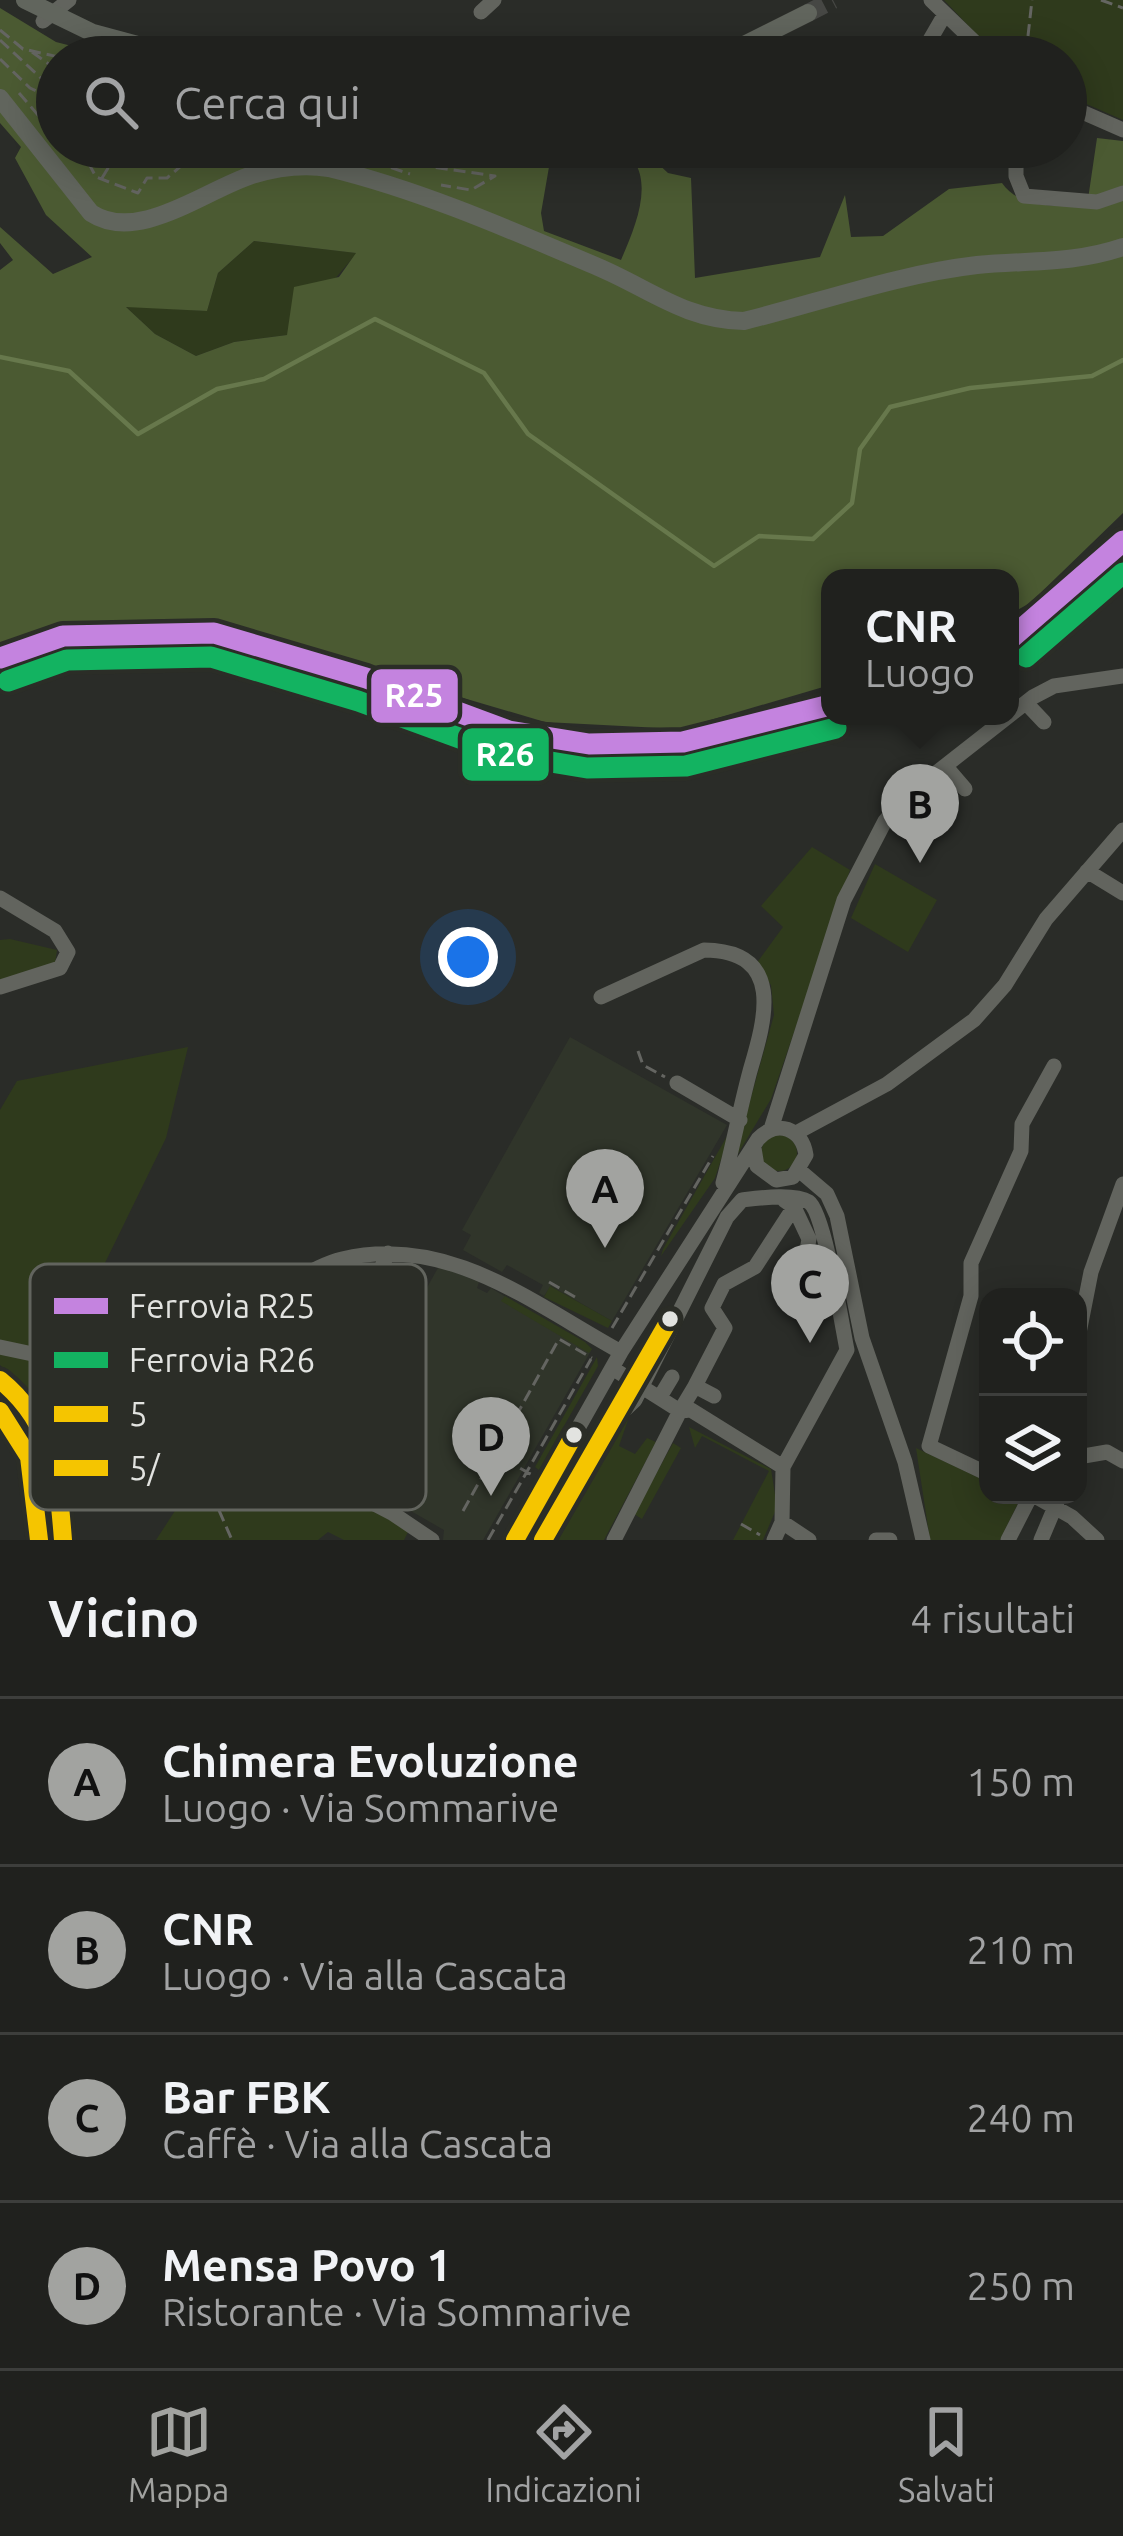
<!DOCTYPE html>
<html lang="it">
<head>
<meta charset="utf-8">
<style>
  body { margin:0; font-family:Ubuntu,sans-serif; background:#282927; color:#f1f3f6 }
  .controls { position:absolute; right:36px; bottom:36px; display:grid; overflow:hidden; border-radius:24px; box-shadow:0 6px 30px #0003 }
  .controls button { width:108px; height:108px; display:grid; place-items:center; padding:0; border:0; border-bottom:3px solid #3d3e3c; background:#20211e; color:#f1f3f6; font:60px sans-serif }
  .you { position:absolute; left:468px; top:957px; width:42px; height:42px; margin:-30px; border:9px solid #fff; border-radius:50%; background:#1a73e8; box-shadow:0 0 0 18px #1a73e833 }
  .badge { display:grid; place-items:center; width:78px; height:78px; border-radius:50%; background:#a2a3a0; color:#111; font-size:39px; font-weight:700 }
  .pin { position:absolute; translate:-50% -99px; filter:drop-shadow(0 3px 6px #0008) }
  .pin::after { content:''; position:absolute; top:63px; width:42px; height:36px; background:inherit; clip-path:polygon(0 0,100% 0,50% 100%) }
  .popup { position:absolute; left:821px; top:569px; width:198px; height:156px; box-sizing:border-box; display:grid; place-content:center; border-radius:24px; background:#20211e; filter:drop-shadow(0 3px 9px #0005); font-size:39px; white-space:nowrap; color:#a2a3a4 }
  .popup b { font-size:45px; color:#f1f3f6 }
  .popup::after { content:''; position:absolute; left:50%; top:100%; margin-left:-24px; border:24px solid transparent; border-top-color:#20211e }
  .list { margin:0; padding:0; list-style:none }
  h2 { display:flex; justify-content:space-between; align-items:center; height:156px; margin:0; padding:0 48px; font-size:51px }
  h2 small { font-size:39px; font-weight:400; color:#a2a3a4 }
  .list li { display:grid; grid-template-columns:78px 1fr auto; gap:36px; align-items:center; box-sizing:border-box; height:168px; padding:0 48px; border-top:3px solid #3d3e3c }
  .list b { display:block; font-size:45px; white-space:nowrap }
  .list p { margin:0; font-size:39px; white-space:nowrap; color:#a2a3a4 }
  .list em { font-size:39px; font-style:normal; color:#a2a3a4 }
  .icon { flex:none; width:66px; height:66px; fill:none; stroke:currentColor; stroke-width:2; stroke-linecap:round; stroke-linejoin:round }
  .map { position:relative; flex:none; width:1123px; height:1540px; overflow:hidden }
  .search { position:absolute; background:#20211e; box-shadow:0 6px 30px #0003; left:36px; right:36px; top:36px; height:132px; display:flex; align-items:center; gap:30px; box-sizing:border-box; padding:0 42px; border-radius:66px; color:#a2a3a4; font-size:45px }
  .sheet { height:828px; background:#20211e }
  nav { display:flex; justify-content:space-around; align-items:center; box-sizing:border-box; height:168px; border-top:3px solid #3d3e3c; background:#20211e; font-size:33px; color:#a2a3a4 }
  nav a { display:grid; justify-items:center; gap:6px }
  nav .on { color:#a2a3a0 }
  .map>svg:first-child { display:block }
  .built { fill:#30352a }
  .green { fill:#2f3a1c }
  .forest { fill:#4b5a32; fill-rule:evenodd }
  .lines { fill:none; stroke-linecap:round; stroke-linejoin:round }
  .stream { stroke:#67784c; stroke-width:4.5 }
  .major-tunnel { stroke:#464744; stroke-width:18; stroke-dasharray:18 9; stroke-linecap:butt }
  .path { stroke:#646561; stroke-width:3; stroke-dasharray:12 6; stroke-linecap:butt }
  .minor { stroke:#62645e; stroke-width:15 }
  .major { stroke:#61655d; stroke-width:18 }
  .bus-1-casing { stroke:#2b2d27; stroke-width:27 }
  .bus-2-casing { stroke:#2b2d27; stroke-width:27 }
  .bus-1 { stroke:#f5c500; stroke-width:18 }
  .bus-2 { stroke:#f5c500; stroke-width:18 }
  .rail-1-casing { stroke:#2b2d27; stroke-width:30 }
  .rail-2-casing { stroke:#2b2d27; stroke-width:30 }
  .rail-1 { stroke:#c483df; stroke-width:21 }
  .rail-2 { stroke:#13b361; stroke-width:21 }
  .bus-dot { fill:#e2e3e0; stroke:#2b2d27; stroke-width:4.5 }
  .key { fill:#2b2d27; stroke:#62645e; stroke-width:3 }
  .key-label { font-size:33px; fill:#e2e3e0 }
  .line-badge { stroke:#2b2d27; stroke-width:4.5 }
  .badge-label { font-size:33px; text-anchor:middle; font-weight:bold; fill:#fff }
</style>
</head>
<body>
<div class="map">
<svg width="1123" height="1540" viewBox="0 0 1123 1540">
  <rect width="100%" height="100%" fill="#2a2c28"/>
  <path class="built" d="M 570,1037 L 727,1125 L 612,1321 L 551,1286 L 544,1296 L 539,1293 L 543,1285 L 507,1265 L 502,1272 L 463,1250 L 471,1235 L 462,1230 Z
    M 439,1266 L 479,1282 L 477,1288 L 487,1293 L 491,1288 L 592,1349 L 483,1540 L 443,1540 L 444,1530 L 329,1464 Z"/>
  <path class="green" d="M 944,0 L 1123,0 L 1123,120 L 1066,95 L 1066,57 L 998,57 Z
    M 254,241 L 357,253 L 287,335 L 234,342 L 196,356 L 155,334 L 125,306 L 207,311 L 218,273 Z
    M 812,847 L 850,870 L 771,1099 L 733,1162 L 774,1015 L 771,985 L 756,964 L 783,927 L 761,906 Z
    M 875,864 L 937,900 L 908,952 L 851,918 Z
    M 10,939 L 57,950 L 55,964 L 0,984 L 0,940 Z
    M 188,1047 L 166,1138 L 82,1310 L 93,1324 L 62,1355 L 0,1343 L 0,1110 L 17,1081 Z
    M 731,1129 L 715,1178 L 661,1256 L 663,1249 Z
    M761 1153a18 18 0 1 1 36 0a18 18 0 1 1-36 0Z
    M 550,1286 L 612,1321 L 608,1328 L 544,1297 Z
    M 505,1296 L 585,1342 L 592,1349 L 589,1353 L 501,1301 Z
    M 402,1318 L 395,1329 L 402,1334 L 329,1463 L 397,1503 L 395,1508 L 302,1461 L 314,1440 L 325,1445 L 316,1436 L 373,1332 Z
    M 0,1353 L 70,1369 L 258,1451 L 409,1530 L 404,1540 L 344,1540 L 328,1532 L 318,1540 L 156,1540 L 210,1457 L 78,1394 L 70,1425 L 61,1429 L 59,1391 L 39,1402 L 0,1365 Z
    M 597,1357 L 598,1366 L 539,1470 L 535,1467 Z
    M 628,1420 L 619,1446 L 635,1454 L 647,1438 L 656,1442 L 604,1540 L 558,1540 L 612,1441 L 602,1440 Z
    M 689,1427 L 771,1469 L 777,1507 L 763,1540 L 733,1540 L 769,1471 L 702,1436 L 695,1448 Z
    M 673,1443 L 681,1448 L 642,1519 L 634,1514 Z
    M 916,1448 L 988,1482 L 988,1495 L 1021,1497 L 1000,1540 L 930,1540 Z"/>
  <path class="forest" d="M 0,8 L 56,42 L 115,57 L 57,57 L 57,147 L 601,147 L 549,167 L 541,213 L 544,231 L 621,260 C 635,227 660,173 620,147 L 640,147 L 668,173 L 691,178 L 695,278 L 820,257 L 845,195 L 851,237 L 883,236 L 949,189 L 1002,183 C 1021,210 1056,205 1087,206 L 1097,138 L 1123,141 L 1123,513 L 1030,603 L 1010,614 L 1010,578 L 830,578 L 830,685 L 680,729 L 545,722 L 195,619 L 98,621 L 0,647 L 0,270 L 13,260 L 0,243 L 0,227 L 53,274 L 92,257 L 46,215 L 15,158 L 21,147 L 0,123 ZM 254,241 L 356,253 L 339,277 L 294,287 L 287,335 L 234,342 L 196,356 L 155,334 L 126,307 L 207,311 L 218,273 Z"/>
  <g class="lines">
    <path class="stream" d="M 0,357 L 69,371 L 138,434 L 217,389 L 264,379 L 375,319 L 484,373 L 528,434 L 714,566 L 759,536 L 813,539 L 852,503 L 860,449 L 890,407 L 970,388 L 1092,376 L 1123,360"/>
    <path class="major-tunnel" d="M 808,13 L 833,0"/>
    <path class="path" d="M 1101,0 L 1123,8
      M 0,30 L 23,49 L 59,57
      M 1028,36 L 1032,0
      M 0,40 L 57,93
      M 32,52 L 57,70
      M 0,59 L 30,88 L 57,101
      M 19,93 L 57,137
      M 80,147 L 96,177 L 138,193 L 147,178 L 167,178 L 188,160 L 217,162 L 244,149 L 317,150
      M 193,147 L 216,161
      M 367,147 L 419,165 L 495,176 L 471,190 L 441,185
      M 374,162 L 410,174
      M 102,178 L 121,147
      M 638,1051 L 643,1065 L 665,1077
      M 549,1282 L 575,1297
      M 612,1328 L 713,1156
      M 76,1390 L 213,1454 L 201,1489 L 218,1508 L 232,1540
      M 42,1391 L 48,1404
      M 311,1436 L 325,1444
      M 473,1442 L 534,1476
      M 463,1511 L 559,1339 L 592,1358
      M 741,1524 L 760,1535
      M 488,1540 L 591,1359"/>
    <path class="minor" d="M 931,0 L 990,57
      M 481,12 L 494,0
      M 43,21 L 69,0
      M 920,57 L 945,14
      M 1020,57 L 1026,50
      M 1066,105 L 1123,130
      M 1016,147 L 1016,176 L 1024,196 L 1097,202 L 1123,193
      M 1026,703 L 1044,722
      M 947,768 L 965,789
      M 1087,871 L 1123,893
      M 0,898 L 55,931 L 68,952 L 60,968 L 0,987
      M 601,997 L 704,950 C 786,951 765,1020 750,1071 C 740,1108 733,1146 723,1183
      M 677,1083 L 740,1120
      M 771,1129 L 844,900 L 885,821 L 908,795 L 1033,697 L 1054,686 L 1123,676
      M 796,1133 L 887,1084 L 974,1020 L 1005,985 L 1046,919 L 1123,830
      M 800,1171 L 827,1194 L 837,1216 L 862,1338 L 905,1462 L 923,1540
      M 794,1207 L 809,1239 L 804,1267
      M 1078,1338 L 1091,1272 L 1123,1184
      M 0,1347 L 75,1363 L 279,1454 L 392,1513 L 432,1540
      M 75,1363 L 136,1275 C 170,1269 203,1304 241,1302 C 275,1299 308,1267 342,1259 C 449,1234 532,1303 621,1352
      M 612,1368 L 680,1411 L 695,1386 L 714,1396
      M 695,1386 L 725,1328 L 712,1308 L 724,1284 L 755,1267 L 794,1207 L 784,1200
      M 660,1397 L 672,1377
      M 279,1454 L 287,1429 L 297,1428 L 355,1327 L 388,1253
      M 1078,1457 L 1107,1452 L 1123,1461
      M 988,1474 L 929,1446 L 971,1296 L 971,1263 L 1021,1151 L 1022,1124 L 1054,1066
      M 1033,1495 L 1072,1517 L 1097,1540
      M 782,1522 L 809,1540
      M 515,1540 L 621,1352 L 758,1139 C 777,1119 802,1128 806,1155 L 793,1177 L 776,1180 L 757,1166 L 754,1148
      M 539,1540 L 597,1436 L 635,1400 L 727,1217 L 742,1200 C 759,1198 794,1193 809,1202 C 824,1212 842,1325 847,1350 L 783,1467
      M 614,1540 L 680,1411 L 691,1410 L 783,1467 L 782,1522 L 774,1540
      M 876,1540 L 890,1540
      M 1008,1540 L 1031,1495
      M 1041,1540 L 1060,1495"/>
    <path class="major" d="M 25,0 L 93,33 L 182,57
      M 720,57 L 808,13
      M 0,98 L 91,213 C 138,244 205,190 252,175 C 278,167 303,164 329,168 C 420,190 511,230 598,267 C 650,289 685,320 744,321 C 820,302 899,274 977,265 C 1028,260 1073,264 1123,247
      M 0,1380 C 59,1420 58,1475 63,1540"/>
    <g class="bus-1-casing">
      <path id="bus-1" d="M 0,1380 C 53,1423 58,1476 63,1540
        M 515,1540 L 574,1435"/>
    </g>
    <g class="bus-2-casing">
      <path id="bus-2" d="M 0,1411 L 29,1457 L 39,1540
        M 543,1540 L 670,1319"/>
    </g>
    <use href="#bus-1" class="bus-1"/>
    <use href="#bus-2" class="bus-2"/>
    <g class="rail-1-casing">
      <path id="rail-1" d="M 1010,639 L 1123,541
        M 0,658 L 63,636 L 214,633 L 366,678 L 509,731 L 589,744 L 683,742 L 830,705"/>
    </g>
    <g class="rail-2-casing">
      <path id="rail-2" d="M 1026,657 L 1123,573
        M 8,681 L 67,660 L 211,657 L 358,701 L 503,754 L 587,768 L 686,766 L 836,728"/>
    </g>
    <use href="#rail-1" class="rail-1"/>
    <use href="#rail-2" class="rail-2"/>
  </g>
  <g class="bus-dot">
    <circle cx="670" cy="1319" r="10"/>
    <circle cx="574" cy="1435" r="10"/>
  </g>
  <rect x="30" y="1264" width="396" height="246" rx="18" class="key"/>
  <rect x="54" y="1298" width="54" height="16" fill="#c483df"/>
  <rect x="54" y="1352" width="54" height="16" fill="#13b361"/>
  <rect x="54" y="1406" width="54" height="16" fill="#f5c500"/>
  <rect x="54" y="1460" width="54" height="16" fill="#f5c500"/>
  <g class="key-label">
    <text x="129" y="1318">Ferrovia R25</text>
    <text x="129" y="1372">Ferrovia R26</text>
    <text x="129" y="1426">5</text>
    <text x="129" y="1480">5/</text>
  </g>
  <g class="line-badge">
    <rect x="369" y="667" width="91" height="58" rx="12" fill="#c483df"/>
    <rect x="460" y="726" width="91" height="57" rx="12" fill="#13b361"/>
  </g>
  <g class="badge-label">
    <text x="414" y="707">R25</text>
    <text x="505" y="766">R26</text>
  </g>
</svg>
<div class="controls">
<button><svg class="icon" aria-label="locate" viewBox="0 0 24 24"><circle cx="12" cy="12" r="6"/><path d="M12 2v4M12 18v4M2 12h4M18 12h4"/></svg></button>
<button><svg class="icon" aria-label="layers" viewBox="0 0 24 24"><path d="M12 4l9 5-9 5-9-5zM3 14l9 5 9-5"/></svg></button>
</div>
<div class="you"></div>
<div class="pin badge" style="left:605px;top:1248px">A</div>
<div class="pin badge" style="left:920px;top:863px">B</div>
<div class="popup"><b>CNR</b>Luogo</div>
<div class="pin badge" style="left:810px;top:1343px">C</div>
<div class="pin badge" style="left:491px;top:1496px">D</div>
<div class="search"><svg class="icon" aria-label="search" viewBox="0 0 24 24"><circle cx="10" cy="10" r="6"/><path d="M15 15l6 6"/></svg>Cerca qui</div>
</div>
<section class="sheet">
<h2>Vicino<small>4 risultati</small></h2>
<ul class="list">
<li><span class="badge">A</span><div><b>Chimera Evoluzione</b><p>Luogo · Via Sommarive</p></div><em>150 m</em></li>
<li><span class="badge">B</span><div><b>CNR</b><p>Luogo · Via alla Cascata</p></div><em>210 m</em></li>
<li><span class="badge">C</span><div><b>Bar FBK</b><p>Caffè · Via alla Cascata</p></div><em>240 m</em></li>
<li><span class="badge">D</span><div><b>Mensa Povo 1</b><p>Ristorante · Via Sommarive</p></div><em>250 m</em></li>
</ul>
</section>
<nav>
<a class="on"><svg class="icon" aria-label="map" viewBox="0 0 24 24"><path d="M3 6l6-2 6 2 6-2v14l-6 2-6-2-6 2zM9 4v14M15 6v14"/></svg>Mappa</a>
<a><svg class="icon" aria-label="directions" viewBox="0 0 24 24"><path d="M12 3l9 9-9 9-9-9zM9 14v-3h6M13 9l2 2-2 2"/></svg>Indicazioni</a>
<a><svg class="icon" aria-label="saved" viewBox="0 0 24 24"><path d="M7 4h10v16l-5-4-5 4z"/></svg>Salvati</a>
</nav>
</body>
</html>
